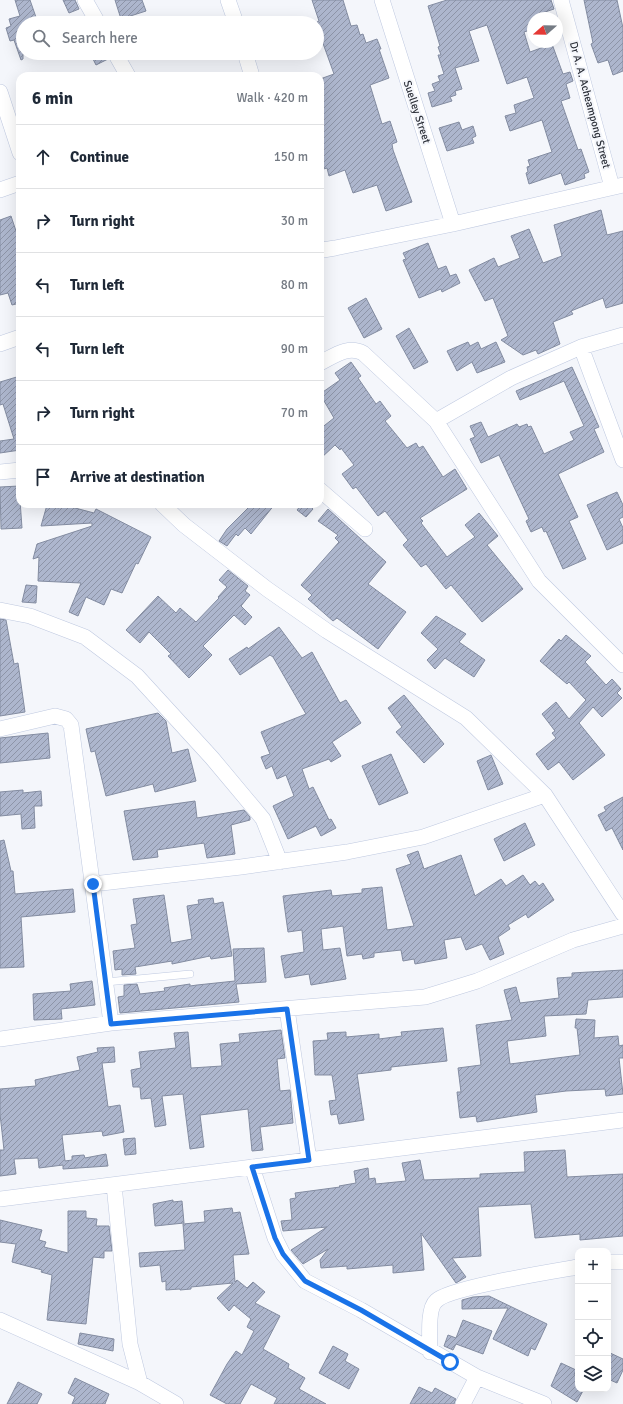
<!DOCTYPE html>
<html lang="en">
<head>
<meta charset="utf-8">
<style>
  body { margin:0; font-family:Signika,sans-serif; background:#f2f2f3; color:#1f2937 }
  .controls { position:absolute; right:12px; bottom:12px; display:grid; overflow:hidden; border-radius:8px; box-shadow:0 4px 16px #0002 }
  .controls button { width:36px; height:36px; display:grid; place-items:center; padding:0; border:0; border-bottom:1px solid #e0e1e3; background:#fff; color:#1f2937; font:20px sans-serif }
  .compass { position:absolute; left:527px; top:12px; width:36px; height:36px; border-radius:50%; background:#fff; box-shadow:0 4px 16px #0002; rotate:250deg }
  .stop { position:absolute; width:12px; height:12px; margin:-9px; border:3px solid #1a73e8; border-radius:50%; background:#fff }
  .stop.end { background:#1a73e8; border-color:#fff; box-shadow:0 1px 4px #0008 }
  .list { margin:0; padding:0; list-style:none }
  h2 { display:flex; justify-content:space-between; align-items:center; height:52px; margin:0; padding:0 16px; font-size:17px }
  h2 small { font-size:13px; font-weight:400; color:#747a83 }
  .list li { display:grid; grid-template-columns:26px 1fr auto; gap:12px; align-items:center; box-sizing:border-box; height:64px; padding:0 16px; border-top:1px solid #e0e1e3 }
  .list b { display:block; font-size:15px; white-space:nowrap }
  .list em { font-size:13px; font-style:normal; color:#747a83 }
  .icon { flex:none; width:22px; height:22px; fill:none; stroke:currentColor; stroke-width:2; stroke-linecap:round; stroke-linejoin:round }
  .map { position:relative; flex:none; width:623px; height:1404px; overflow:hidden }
  .search { position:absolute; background:#fff; box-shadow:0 4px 16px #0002; left:16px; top:16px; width:308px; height:44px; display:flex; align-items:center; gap:10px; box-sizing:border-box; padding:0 14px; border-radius:22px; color:#747a83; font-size:15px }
  .panel { position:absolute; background:#fff; box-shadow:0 4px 16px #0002; left:16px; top:72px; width:308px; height:436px; border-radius:12px }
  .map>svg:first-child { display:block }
  .building { fill:url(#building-hatch); stroke:#838ca1 }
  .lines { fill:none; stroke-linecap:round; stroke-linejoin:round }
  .lane-casing { stroke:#bfc9e0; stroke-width:8 }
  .street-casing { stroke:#bfc9e0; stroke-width:16 }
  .lane { stroke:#fff; stroke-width:7 }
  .street { stroke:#fff; stroke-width:15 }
  .route { stroke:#1a73e8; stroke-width:5 }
  .labels { text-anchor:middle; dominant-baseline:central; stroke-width:4; stroke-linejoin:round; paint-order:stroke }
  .street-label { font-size:11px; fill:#2c3039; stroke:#f4f6fb }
</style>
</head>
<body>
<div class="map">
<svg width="623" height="1404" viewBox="0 0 623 1404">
  <defs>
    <pattern id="building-hatch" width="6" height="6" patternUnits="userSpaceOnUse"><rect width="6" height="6" fill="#adb6cd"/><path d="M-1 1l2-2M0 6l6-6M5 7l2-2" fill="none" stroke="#8d94a7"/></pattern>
  </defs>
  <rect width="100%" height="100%" fill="#f4f6fb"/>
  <path class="building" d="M 15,0 L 30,0 L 38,23 L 23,23 L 23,59 L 21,60 L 14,40 L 10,41 L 6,28 L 11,26 L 9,19 L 20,16 Z
    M 63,0 L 75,0 L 79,9 L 69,13 Z
    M 115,0 L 142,0 L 146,11 L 121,19 Z
    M 312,0 L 343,0 L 351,26 L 357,25 L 360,35 L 363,34 L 366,43 L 377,39 L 381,49 L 379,49 L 389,78 L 370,85 L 382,124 L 390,121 L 397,142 L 392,144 L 393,150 L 412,202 L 386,211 L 377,185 L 353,193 L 345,170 L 329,176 L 327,168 L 320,170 L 320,79 L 334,74 L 320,35 L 317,36 L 317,22 L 319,21 Z
    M 447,0 L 551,0 L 554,9 L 539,14 L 541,18 L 533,18 L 533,29 L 524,32 L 530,52 L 552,44 L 563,74 L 570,72 L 573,81 L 566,84 L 570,98 L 561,101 L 578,150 L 581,149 L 589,172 L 584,174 L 585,178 L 565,185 L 561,173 L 529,184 L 526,173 L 528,172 L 527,167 L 530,166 L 528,160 L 552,152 L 542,120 L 510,131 L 505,116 L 516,113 L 514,105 L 534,98 L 527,77 L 507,84 L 487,25 L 469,31 L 479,61 L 455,68 L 462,89 L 455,91 L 456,95 L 450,97 L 452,101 L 432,107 L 428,93 L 435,91 L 432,84 L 440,81 L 438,76 L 444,74 L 438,55 L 441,55 L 438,47 L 440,46 L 428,6 Z
    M 584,0 L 617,0 L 623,28 L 623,71 L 613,75 L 608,60 L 598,63 L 591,44 L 593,43 Z
    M 90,53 L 106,53 L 108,59 L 96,65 Z
    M 459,122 L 462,130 L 473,126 L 476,136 L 472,138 L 474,143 L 447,151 L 439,128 Z
    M 601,210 L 607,235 L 623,231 L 623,303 L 606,308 L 603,298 L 571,311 L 573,314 L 553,322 L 560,344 L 538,354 L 536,350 L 523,355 L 501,340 L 508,336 L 493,298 L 485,301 L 469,270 L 494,258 L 498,267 L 520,258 L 511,236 L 529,229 L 543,263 L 562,256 L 554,225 Z
    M 11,216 L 20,243 L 20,303 L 12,305 L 8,293 L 0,295 L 0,220 Z
    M 428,243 L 438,269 L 446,266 L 450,276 L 456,274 L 460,283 L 442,292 L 441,289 L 419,298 L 403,260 L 406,259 L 403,253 Z
    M 366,298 L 382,329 L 364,338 L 348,308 Z
    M 409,328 L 428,362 L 414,369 L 396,336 Z
    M 468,342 L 470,346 L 478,342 L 481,349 L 496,342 L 505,362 L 477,373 L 472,362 L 457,371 L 447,351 Z
    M 351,362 L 361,376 L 358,378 L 376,404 L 380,401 L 391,416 L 385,421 L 407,448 L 416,443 L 419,448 L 423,446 L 443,477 L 455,469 L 467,489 L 420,518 L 423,521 L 421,523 L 447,557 L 475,537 L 465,525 L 479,513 L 498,536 L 487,545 L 523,589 L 482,622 L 451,585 L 446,589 L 426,564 L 421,567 L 403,545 L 408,540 L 385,511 L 378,516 L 356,487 L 353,489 L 342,474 L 354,465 L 341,448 L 340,450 L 335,445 L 320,459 L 320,429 L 334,418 L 320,394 L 340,380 L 335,373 Z
    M 572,367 L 599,427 L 594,429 L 604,452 L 558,474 L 578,517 L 569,521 L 586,559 L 563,569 L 546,531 L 544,532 L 542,527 L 531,532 L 526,521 L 529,519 L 499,455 L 481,463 L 470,439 L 475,437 L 470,426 L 481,422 L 488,437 L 517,424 L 519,427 L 527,424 L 528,427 L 531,426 L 544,454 L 574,440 L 570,432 L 584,426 L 564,381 L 520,400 L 516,391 Z
    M 20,376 L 20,450 L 0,453 L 0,441 L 14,439 L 3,404 L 0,405 L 0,382 Z
    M 19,486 L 22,528 L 1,529 L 0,487 Z
    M 617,492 L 623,505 L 623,517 L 619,519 L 623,528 L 623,543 L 607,550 L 587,505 Z
    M 60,504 L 94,513 L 96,509 L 151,537 L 138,564 L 136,563 L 122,593 L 111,589 L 104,605 L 86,597 L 78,616 L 69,612 L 81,583 L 38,581 L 39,557 L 33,559 L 37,544 L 92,526 L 92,523 L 41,526 L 47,505 L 59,508 Z
    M 252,504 L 275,504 L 251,534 L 245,528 L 238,536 L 236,534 L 227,546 L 219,541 L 227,529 Z
    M 302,504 L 308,504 L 313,509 L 306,517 L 297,510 Z
    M 328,509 L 386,562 L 368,584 L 406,612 L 378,649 L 337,618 L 333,621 L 308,599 L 312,595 L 301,585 L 339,542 L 335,538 L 338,535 L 318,521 Z
    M 228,570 L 248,586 L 245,591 L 250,595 L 241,606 L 252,617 L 245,625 L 234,615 L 203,646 L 212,655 L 189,678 L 168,656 L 171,654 L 149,632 L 140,643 L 126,630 L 158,596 L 176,613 L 180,608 L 196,622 L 219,598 L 218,597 L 227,587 L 219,580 Z
    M 26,585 L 37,586 L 36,603 L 22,602 Z
    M 436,616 L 466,634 L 459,642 L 485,660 L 474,677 L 445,658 L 435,669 L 427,660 L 438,649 L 421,633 Z
    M 0,619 L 6,620 L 14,664 L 18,663 L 25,712 L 0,716 Z
    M 279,627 L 302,658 L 312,652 L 340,703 L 346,700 L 361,723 L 332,742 L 341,756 L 331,762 L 329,759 L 302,769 L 309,789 L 313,787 L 329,820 L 331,819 L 336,828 L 321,836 L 316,826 L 288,839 L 273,806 L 294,796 L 286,775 L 277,779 L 272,766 L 266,769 L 261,757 L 270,754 L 261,732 L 306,714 L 273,657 L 270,655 L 240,675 L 229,659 L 247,647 L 248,649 Z
    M 566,635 L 591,656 L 585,662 L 606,685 L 612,679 L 621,689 L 617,693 L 622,698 L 602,717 L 593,707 L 579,723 L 605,755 L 573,780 L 559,762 L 548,770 L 536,754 L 556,738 L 552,733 L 555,731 L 542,714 L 556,702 L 569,719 L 586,700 L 569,682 L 567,684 L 540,661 L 559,639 L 561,641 Z
    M 404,695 L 444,744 L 424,763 L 396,732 L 402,727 L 388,708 Z
    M 158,713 L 166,721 L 172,753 L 188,749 L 196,781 L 155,792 L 153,784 L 106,796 L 95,751 L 91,752 L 86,729 Z
    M 48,733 L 50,758 L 0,763 L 0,738 Z
    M 391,754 L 408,793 L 379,805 L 362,766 Z
    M 491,755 L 503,784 L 488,790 L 477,761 Z
    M 23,790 L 23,793 L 41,791 L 42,806 L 34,806 L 35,828 L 22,829 L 21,814 L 0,816 L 0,792 Z
    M 623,797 L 623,850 L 612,828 L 606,831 L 598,815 L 606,811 L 604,807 Z
    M 195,801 L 197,818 L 244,810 L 250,817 L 250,820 L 231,825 L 235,854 L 207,858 L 204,843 L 157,850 L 158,857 L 133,860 L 124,811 Z
    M 525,823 L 535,845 L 504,861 L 494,839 Z
    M 4,840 L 11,871 L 13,871 L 15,894 L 73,889 L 75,912 L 21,917 L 24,967 L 0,968 L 0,841 Z
    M 418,851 L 424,869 L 461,855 L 475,896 L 501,879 L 506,886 L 523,875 L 530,885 L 535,881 L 539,886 L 543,883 L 554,900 L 528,918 L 526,914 L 508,925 L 510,929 L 498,937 L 504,954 L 490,960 L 482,944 L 466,950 L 461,937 L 444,940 L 447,958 L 415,964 L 414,959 L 403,961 L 401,950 L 374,953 L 374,957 L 363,959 L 362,954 L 347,956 L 343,926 L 321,929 L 323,950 L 340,948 L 346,979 L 311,985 L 309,974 L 285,978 L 281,956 L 304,952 L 302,930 L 288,932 L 283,896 L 331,890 L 332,896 L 362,893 L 362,889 L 382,887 L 387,930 L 414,926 L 396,869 L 411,864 L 407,855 Z
    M 164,895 L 171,943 L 192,939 L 187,906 L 199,904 L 198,900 L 213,898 L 214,904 L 223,902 L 232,956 L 211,959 L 210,956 L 172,964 L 172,961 L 135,967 L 136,974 L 122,975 L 122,969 L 115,970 L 113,951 L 135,948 L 131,925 L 137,924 L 133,899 Z
    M 264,948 L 266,982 L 236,984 L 239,1002 L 120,1013 L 118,997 L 124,996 L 124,985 L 137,984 L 140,994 L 165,991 L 164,988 L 190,984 L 190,986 L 197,985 L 235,981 L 233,949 Z
    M 623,970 L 623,997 L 588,1000 L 586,1014 L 544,1016 L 546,1036 L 507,1041 L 510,1064 L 580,1055 L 577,1028 L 575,1028 L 576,1019 L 595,1020 L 594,1038 L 618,1036 L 619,1046 L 623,1045 L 623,1058 L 619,1058 L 623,1094 L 606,1096 L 605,1089 L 566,1091 L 535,1095 L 537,1112 L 477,1122 L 476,1116 L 460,1118 L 457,1092 L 461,1092 L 458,1068 L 481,1065 L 476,1025 L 512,1020 L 504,990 L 516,987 L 520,1003 L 559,998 L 557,978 L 572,977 L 572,973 Z
    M 92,981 L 95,1005 L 61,1009 L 62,1019 L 34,1020 L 33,994 L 71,991 L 70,984 Z
    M 443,1028 L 447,1061 L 391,1067 L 391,1070 L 357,1074 L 364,1120 L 339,1124 L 337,1114 L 331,1115 L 329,1101 L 336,1100 L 332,1075 L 315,1075 L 313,1041 L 328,1040 L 327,1033 L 346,1032 L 346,1037 L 379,1034 L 379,1039 L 402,1036 L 401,1032 Z
    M 281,1030 L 285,1058 L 277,1059 L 280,1091 L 290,1090 L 293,1123 L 260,1127 L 263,1150 L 252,1151 L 248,1109 L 200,1115 L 204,1147 L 190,1149 L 183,1094 L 162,1096 L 166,1125 L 155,1127 L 151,1098 L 141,1099 L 140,1087 L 133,1087 L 131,1070 L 141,1068 L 139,1052 L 176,1048 L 174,1033 L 188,1032 L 191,1068 L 222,1066 L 220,1044 L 240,1042 L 239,1034 Z
    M 114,1047 L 115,1062 L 102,1063 L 108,1107 L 120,1105 L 124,1132 L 103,1136 L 102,1131 L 62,1135 L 65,1161 L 72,1160 L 72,1156 L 84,1155 L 85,1158 L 106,1154 L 108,1166 L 63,1169 L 63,1165 L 39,1168 L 38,1158 L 14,1159 L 16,1174 L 0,1176 L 0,1150 L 4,1150 L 0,1114 L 0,1089 L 36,1086 L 35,1080 L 80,1070 L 77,1057 L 98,1052 L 97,1048 Z
    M 135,1138 L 136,1154 L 125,1155 L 123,1139 Z
    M 565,1150 L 567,1177 L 623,1174 L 623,1236 L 580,1240 L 580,1234 L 535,1238 L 531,1204 L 478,1207 L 481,1256 L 452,1258 L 466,1277 L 456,1283 L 421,1233 L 424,1270 L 393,1273 L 393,1265 L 347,1269 L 347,1266 L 321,1268 L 320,1260 L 328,1249 L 303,1264 L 291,1250 L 327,1227 L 283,1231 L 281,1221 L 292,1220 L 290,1199 L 296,1198 L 295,1193 L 340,1187 L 339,1186 L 356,1183 L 354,1171 L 368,1168 L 369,1179 L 375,1178 L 376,1184 L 406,1181 L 402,1163 L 420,1160 L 424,1180 L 480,1178 L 480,1174 L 525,1172 L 524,1152 Z
    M 173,1200 L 173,1202 L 182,1201 L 184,1223 L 155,1226 L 153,1204 Z
    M 232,1208 L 233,1213 L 240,1212 L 249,1254 L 233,1255 L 235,1282 L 237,1280 L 247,1288 L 253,1282 L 265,1292 L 255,1303 L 280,1316 L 263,1349 L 289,1364 L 288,1368 L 305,1378 L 299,1389 L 326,1404 L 274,1404 L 277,1398 L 251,1384 L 240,1404 L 227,1404 L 210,1395 L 227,1364 L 236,1351 L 242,1355 L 254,1331 L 247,1327 L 251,1319 L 234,1305 L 229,1311 L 217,1298 L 233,1283 L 191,1287 L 191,1289 L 180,1290 L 180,1289 L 166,1290 L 166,1281 L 162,1282 L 160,1265 L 140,1267 L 139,1253 L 185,1250 L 183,1224 L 205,1222 L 204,1211 Z
    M 68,1211 L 86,1211 L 86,1218 L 97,1219 L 96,1226 L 109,1226 L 112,1251 L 104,1251 L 104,1258 L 93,1257 L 86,1324 L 47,1320 L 52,1275 L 41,1272 L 42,1270 L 12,1262 L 16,1244 L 0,1242 L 0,1220 L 42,1230 L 39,1240 L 46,1242 L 44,1247 L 68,1253 Z
    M 489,1296 L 547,1324 L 535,1350 L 531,1348 L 528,1356 L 493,1339 L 508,1308 L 462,1309 L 462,1300 L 473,1297 Z
    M 463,1320 L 492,1331 L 483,1354 L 456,1344 L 453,1350 L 444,1346 L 448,1335 L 456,1338 Z
    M 80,1333 L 114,1339 L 113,1351 L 78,1344 Z
    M 333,1346 L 348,1354 L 345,1361 L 359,1369 L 349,1389 L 319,1373 Z
    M 608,1352 L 623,1359 L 623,1370 L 617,1383 L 608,1379 Z
    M 561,1363 L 576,1370 L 574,1375 L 578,1377 L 578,1389 L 584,1389 L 577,1402 L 551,1386 Z
    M 75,1378 L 109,1394 L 105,1404 L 72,1404 L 75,1397 L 68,1393 Z
    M 18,1382 L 42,1394 L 37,1404 L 7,1404 Z
    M 419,1387 L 432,1393 L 435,1388 L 456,1399 L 454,1404 L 410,1404 Z"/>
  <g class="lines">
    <g class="lane-casing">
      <path id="lane" d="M 106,982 L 190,974"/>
    </g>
    <g class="street-casing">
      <path id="street" d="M 85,0 L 98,23
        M 228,0 L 236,23
        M 382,0 L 453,224
        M 561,0 L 612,187
        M 115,53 L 128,76
        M 245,53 L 252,76
        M 0,92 L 20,153
        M 0,190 L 20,183
        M 320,248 L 323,250 L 335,248 L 453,224 L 623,185
        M 0,344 L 20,337
        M 581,347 L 623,460
        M 320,363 C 334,356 348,345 363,353 L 436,421 L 511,378 L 581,347 L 623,335
        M 436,421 L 539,581 L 623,665
        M 0,472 L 20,470
        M 320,490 L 365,529
        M 162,504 L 184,525 L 267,589 L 327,631 L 466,718 L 545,795 L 623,914
        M 0,610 L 30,616 L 85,637 L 137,676 L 212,758 L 263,819 L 280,862
        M 0,729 L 55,716 L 66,719 L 71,725 L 111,1023
        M 93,884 L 241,867 L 347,852 L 423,837 L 545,795
        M 287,1009 L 309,1160
        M 0,1039 L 111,1023 L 425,997 L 477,981 L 573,940 L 623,926
        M 252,1167 L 275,1238 L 283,1254 L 305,1281 L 361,1310 L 477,1377 L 544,1404
        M 114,1185 L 130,1344 L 140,1383 L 176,1404
        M 0,1199 L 623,1120
        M 608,1262 L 623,1262
        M 0,1320 L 140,1383
        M 430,1352 C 430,1340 427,1309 436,1301 C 448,1288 555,1271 578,1267
        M 463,1404 L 477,1377"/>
    </g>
    <use href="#lane" class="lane"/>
    <use href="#street" class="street"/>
  </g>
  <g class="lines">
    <path class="route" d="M 93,884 L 111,1024 L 287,1009 L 309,1160 L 252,1167 L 275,1238 L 283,1254 L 305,1281 L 361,1310 L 450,1362"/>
  </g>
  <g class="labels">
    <g class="street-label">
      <text transform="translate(590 105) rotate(75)">Dr A. A. Acheampong Street</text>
      <text transform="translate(417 112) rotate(72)">Suelley Street</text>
    </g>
  </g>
</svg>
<div class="controls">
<button>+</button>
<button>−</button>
<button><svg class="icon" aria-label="locate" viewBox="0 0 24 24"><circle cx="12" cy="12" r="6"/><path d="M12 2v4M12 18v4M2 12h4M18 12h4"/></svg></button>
<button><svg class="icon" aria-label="layers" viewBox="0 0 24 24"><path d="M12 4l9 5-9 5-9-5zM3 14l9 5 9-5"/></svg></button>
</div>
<svg class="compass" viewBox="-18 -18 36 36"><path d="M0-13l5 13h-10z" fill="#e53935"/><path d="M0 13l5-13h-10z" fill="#747a83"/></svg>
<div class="stop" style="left:450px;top:1362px"></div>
<div class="stop end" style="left:93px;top:884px"></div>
<div class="search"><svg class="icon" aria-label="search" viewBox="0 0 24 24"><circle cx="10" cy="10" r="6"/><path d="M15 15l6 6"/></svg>Search here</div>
<section class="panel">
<h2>6 min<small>Walk · 420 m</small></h2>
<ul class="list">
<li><svg class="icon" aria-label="ahead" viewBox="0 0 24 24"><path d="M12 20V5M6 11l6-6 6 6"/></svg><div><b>Continue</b></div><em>150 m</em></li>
<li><svg class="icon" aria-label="right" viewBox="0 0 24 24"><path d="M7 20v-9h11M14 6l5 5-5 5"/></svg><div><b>Turn right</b></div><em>30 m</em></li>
<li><svg class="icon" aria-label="left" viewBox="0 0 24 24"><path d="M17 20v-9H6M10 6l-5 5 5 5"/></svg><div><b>Turn left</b></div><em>80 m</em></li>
<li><svg class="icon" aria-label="left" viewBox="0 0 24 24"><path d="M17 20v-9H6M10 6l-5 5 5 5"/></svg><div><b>Turn left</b></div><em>90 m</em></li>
<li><svg class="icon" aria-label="right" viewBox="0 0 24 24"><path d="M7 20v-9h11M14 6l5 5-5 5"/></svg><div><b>Turn right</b></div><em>70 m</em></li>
<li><svg class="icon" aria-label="arrive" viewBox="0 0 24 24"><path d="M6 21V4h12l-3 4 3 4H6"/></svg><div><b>Arrive at destination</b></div></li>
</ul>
</section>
</div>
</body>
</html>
